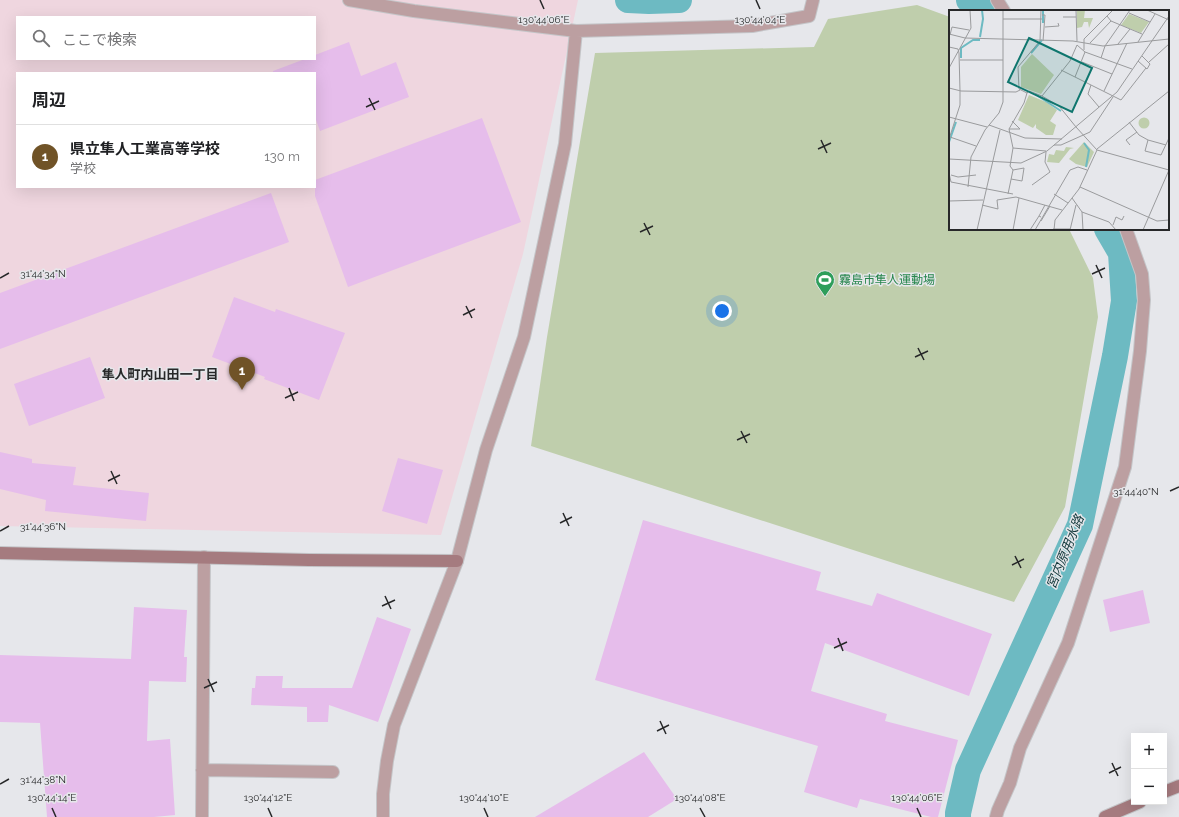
<!DOCTYPE html>
<html lang="ja">
<head>
<meta charset="utf-8">
<style>
  body { margin:0; font-family:Raleway,"Noto Sans JP",sans-serif; background:#f6f6f6; color:#202124 }
  .controls { position:absolute; right:12px; bottom:12px; display:grid; overflow:hidden; border-radius:0px; box-shadow:0 4px 16px #0002 }
  .controls button { width:36px; height:36px; display:grid; place-items:center; padding:0; border:0; border-bottom:1px solid #e0e0e0; background:#fff; color:#202124; font:20px sans-serif }
  .you { position:absolute; left:722px; top:311px; width:14px; height:14px; margin:-10px; border:3px solid #fff; border-radius:50%; background:#1a73e8; box-shadow:0 0 0 6px #1a73e833 }
  .badge { display:grid; place-items:center; width:26px; height:26px; border-radius:50%; background:#705327; color:#fff; font-size:13px; font-weight:700 }
  .pin { position:absolute; translate:-50% -33px; filter:drop-shadow(0 1px 2px #0008) }
  .pin::after { content:''; position:absolute; top:21px; width:14px; height:12px; background:inherit; clip-path:polygon(0 0,100% 0,50% 100%) }
  .list { margin:0; padding:0; list-style:none }
  h2 { display:flex; justify-content:space-between; align-items:center; height:52px; margin:0; padding:0 16px; font-size:17px }
  h2 small { font-size:13px; font-weight:400; color:#757577 }
  .list li { display:grid; grid-template-columns:26px 1fr auto; gap:12px; align-items:center; box-sizing:border-box; height:64px; padding:0 16px; border-top:1px solid #e0e0e0 }
  .list b { display:block; font-size:15px; white-space:nowrap }
  .list p { margin:0; font-size:13px; white-space:nowrap; color:#757577 }
  .list em { font-size:13px; font-style:normal; color:#757577 }
  .icon { flex:none; width:22px; height:22px; fill:none; stroke:currentColor; stroke-width:2; stroke-linecap:round; stroke-linejoin:round }
  .map { position:relative; flex:none; width:1179px; height:817px; overflow:hidden }
  .search { position:absolute; background:#fff; box-shadow:0 4px 16px #0002; left:16px; top:16px; width:300px; height:44px; display:flex; align-items:center; gap:10px; box-sizing:border-box; padding:0 14px; border-radius:0px; color:#757577; font-size:15px }
  .panel { position:absolute; background:#fff; box-shadow:0 4px 16px #0002; left:16px; top:72px; width:300px; height:116px; border-radius:0px }
  .map>svg:first-child { display:block }
  .education { fill:#efd6df; fill-rule:evenodd }
  .green { fill:#bfceac }
  .lines { fill:none; stroke-linecap:round; stroke-linejoin:round }
  .canal { stroke:#6dbac2; stroke-width:26 }
  .building { fill:#e6bdeb }
  .street-casing { stroke:#c4c5c8; stroke-width:14 }
  .secondary-casing { stroke:#c4c5c8; stroke-width:14 }
  .street { stroke:#bc9fa1; stroke-width:12 }
  .secondary { stroke:#a57b7f; stroke-width:12 }
  .ticks { fill:none; stroke:#272829; stroke-width:1.5 }
  .labels { text-anchor:middle; dominant-baseline:central; stroke-width:3; stroke-linejoin:round; paint-order:stroke }
  .leisure-label { font-size:12px; fill:#27864d; stroke:#e6e7eb; text-anchor:start }
  .neighbourhood-label { font-size:13px; font-weight:bold; fill:#272829; stroke:#e6e7eb }
  .water-label { font-size:13px; font-style:italic; fill:#143a3d; stroke:#e6e7eb }
  .inset-river { fill:none; stroke:#6dbac2; stroke-width:2 }
  .inset-road { fill:none; stroke:#9a9b9d; stroke-width:1 }
  .view { fill:#0f766e; fill-opacity:0.15; stroke:#0f766e; stroke-width:2 }
  .inset-edge { fill:none; stroke:#272829; stroke-width:2 }
  .ticks-label { font-size:10px; text-anchor:middle; fill:#272829; stroke:#e6e7eb; stroke-width:3; stroke-linejoin:round; paint-order:stroke }
</style>
</head>
<body>
<div class="map">
<svg width="1179" height="817" viewBox="0 0 1179 817">
  <rect width="100%" height="100%" fill="#e6e7eb"/>
  <path class="education" d="M 0,0 L 578,0 L 523,254 L 441,535 L 0,526 ZM 17,17 L 315,17 L 315,59 L 17,59 ZM 17,73 L 315,73 L 315,187 L 17,187 Z"/>
  <path class="green" d="M 917,5 L 950,17 L 950,229 L 1069,229 L 1093,278 L 1098,317 L 1065,507 L 1014,602 L 531,446 L 547,337 L 595,53 L 814,47 L 828,19 Z"/>
  <g class="lines">
    <path class="canal" d="M 628,0 L 649,1 L 679,0
      M 969,0 L 984,11
      M 958,817 L 958,813 L 968,770 L 1080,525 L 1115,356 L 1124,301 L 1121,253 L 1107,229"/>
  </g>
  <path class="building" d="M 349,42 L 361,76 L 396,62 L 409,97 L 320,131 L 315,117 L 315,73 L 273,73 L 273,71 L 305,59 L 315,59 L 315,55 Z
    M 482,118 L 521,222 L 348,287 L 315,196 L 315,180 Z
    M 271,193 L 289,242 L 0,349 L 0,293 Z
    M 234,297 L 275,312 L 276,309 L 345,333 L 319,400 L 264,379 L 265,377 L 212,357 Z
    M 90,357 L 105,398 L 29,426 L 14,384 Z
    M 0,452 L 32,459 L 32,463 L 76,467 L 73,485 L 149,493 L 146,521 L 45,511 L 46,500 L 0,489 Z
    M 398,458 L 443,470 L 427,524 L 382,511 Z
    M 643,520 L 821,572 L 816,590 L 872,606 L 877,593 L 992,634 L 969,696 L 825,643 L 811,691 L 887,714 L 885,721 L 958,740 L 938,817 L 931,817 L 860,799 L 857,808 L 804,792 L 818,746 L 595,680 Z
    M 1143,590 L 1150,623 L 1110,632 L 1103,600 Z
    M 134,607 L 187,610 L 184,657 L 187,657 L 186,682 L 149,681 L 147,741 L 170,739 L 175,815 L 154,817 L 47,817 L 40,723 L 0,722 L 0,655 L 131,659 Z
    M 377,617 L 411,629 L 378,722 L 329,705 L 328,722 L 307,722 L 307,707 L 251,705 L 252,688 L 255,688 L 256,676 L 283,676 L 282,688 L 352,688 Z
    M 644,752 L 677,799 L 648,817 L 535,817 Z"/>
  <g class="lines">
    <g class="street-casing">
      <path id="street" d="M 349,0 L 414,11 L 576,31 L 752,26 L 809,16 L 813,0
        M 997,0 L 1004,11
        M 202,770 L 333,772
        M 202,817 L 204,557
        M 383,817 L 383,794 L 387,761 L 394,725 L 457,561 L 486,450 L 524,337 L 565,144 L 576,31
        M 996,817 L 998,810 L 1010,783 L 1020,748 L 1068,643 L 1125,467 L 1140,351 L 1144,300 L 1142,274 L 1126,229"/>
    </g>
    <g class="secondary-casing">
      <path id="secondary" d="M 0,553 L 309,560 L 457,561
        M 1164,792 L 1179,786
        M 1105,817 L 1140,802"/>
    </g>
    <use href="#street" class="street"/>
    <use href="#secondary" class="secondary"/>
  </g>
  <path class="ticks" d="M 540,0 L 544,9M 756,0 L 760,9M 369,98 L 375,110M 366,107 L 379,101M 821,140 L 827,153M 818,149 L 831,143M 644,223 L 650,235M 640,232 L 653,226M 1096,265 L 1102,278M 1092,274 L 1105,268M 0,278 L 9,273M 466,306 L 472,318M 463,315 L 475,309M 918,348 L 924,360M 915,357 L 928,351M 289,388 L 294,401M 285,398 L 298,392M 741,431 L 747,443M 737,440 L 750,434M 111,471 L 117,484M 108,481 L 120,475M 1170,491 L 1179,487M 563,513 L 569,526M 560,523 L 572,517M 0,531 L 9,526M 1015,556 L 1021,568M 1012,565 L 1024,559M 385,596 L 391,609M 382,606 L 395,600M 838,638 L 843,651M 834,648 L 847,642M 208,679 L 214,692M 204,688 L 217,682M 660,721 L 666,734M 657,731 L 669,725M 1112,763 L 1118,776M 1109,773 L 1121,767M 0,784 L 9,779M 52,808 L 56,817M 268,808 L 272,817M 484,808 L 488,817M 700,808 L 705,817M 917,808 L 921,817"/>
  <defs>
    <g id="stadium-pin" transform="scale(1)"><path d="M0 17L-7.5 6A9.5 9.5 0 1 1 7.5 6Z" fill="#2e9e5b" stroke="#e6e7eb"/><path d="M0-5a6.5 5 0 1 0 0 10a6.5 5 0 1 0 0-10ZM-3.5-1.8h7v3.6h-7Z" fill="#fff"/></g>
  </defs>
  <g fill-rule="evenodd">
    <use href="#stadium-pin" x="825" y="280"/>
  </g>
  <g class="labels">
    <g class="leisure-label">
      <text x="839" y="280">霧島市隼人運動場</text>
    </g>
    <g class="neighbourhood-label">
      <text x="160" y="374">隼人町内山田一丁目</text>
    </g>
    <g class="water-label">
      <text transform="translate(1065 552) rotate(-68)">宮内原用水路</text>
    </g>
  </g>
  <g transform="translate(949 10)">
    <rect width="220" height="220" fill="#e6e7eb"/>
    <path d="M 128,0 L 136,0 L 135,8 L 144,8 L 140,18 L 139,12 L 135,12 L 133,17 L 128,18 ZM 180,4 L 200,12 L 192,23 L 172,15 ZM 83,44 L 105,65 L 92,84 L 72,77 L 72,57 ZM 80,85 L 97,92 L 108,100 L 101,111 L 107,115 L 104,125 L 97,125 L 87,118 L 87,114 L 84,118 L 69,110 ZM189.5 113a5.5 5.5 0 1 1 11 0a5.5 5.5 0 1 1-11 0ZM 135,132 L 145,142 L 138,157 L 127,154 L 120,149 ZM 117,137 L 125,138 L 121,139 L 110,153 L 98,152 L 100,144 L 105,145 L 107,140 L 115,141 Z" fill="#bfceac"/>
    <path class="inset-river" d="M 94,13 L 94,0M 31,27 L 34,9 L 33,0M 82,43 L 93,30M 12,48 L 12,38 L 24,30 L 31,30M 86,84 L 112,101M 0,132 L 7,112M 135,133 L 140,140 L 137,157"/>
    <path class="inset-road" d="M 92,0 L 91,31 L 69,57 L 70,79 L 78,83 L 80,81 L 93,86 L 110,96 L 127,117M 127,0 L 128,31M 164,0 L 158,6 L 162,11 L 193,24M 198,0 L 220,10M 180,3 L 201,12M 93,5 L 96,5 L 94,31M 114,7 L 127,7M 54,9 L 93,9M 96,17 L 110,16 L 109,13M 0,24 L 16,28 L 124,31 L 154,36 L 220,29M 1,25 L 3,17 L 20,20M 189,32 L 206,4M 141,33 L 162,11M 169,34 L 181,19M 0,37 L 9,39 L 10,43 L 11,81 L 11,95 L 0,129M 135,40 L 135,29 L 158,6M 152,48 L 156,36 L 181,0M 11,50 L 54,50M 189,51 L 198,59 L 201,54 L 193,46M 133,52 L 163,64M 200,52 L 220,34M 0,58 L 22,18 L 21,0M 112,60 L 172,90 L 197,58M 126,67 L 136,42M 142,75 L 139,84 L 150,97M 0,78 L 12,81 L 67,82 L 71,80M 155,81 L 178,33M 93,86 L 121,51 L 128,35 L 136,42 L 183,59M 0,107 L 38,117M 180,112 L 190,125 L 199,130M 40,115 L 76,128 L 113,129M 127,117 L 148,140 L 220,160M 60,119 L 71,119 L 63,111M 1,127 L 27,136M 105,135 L 112,135 L 141,122 L 164,87M 181,135 L 177,130 L 188,122M 217,135 L 199,130 L 196,141 L 212,145 L 220,128M 64,138 L 97,141M 148,139 L 220,81M 0,149 L 72,153 L 98,141 L 168,82 L 220,6M 0,163 L 2,172 L 64,184M 2,165 L 9,167 L 27,165M 62,169 L 73,171 L 75,158 L 64,160M 83,175 L 101,162 L 96,152 L 97,142M 19,177 L 22,147 L 36,120 L 50,103 L 54,92 L 54,0M 131,177 L 208,211 L 220,210M 59,184 L 64,160 L 61,156 L 64,138 L 60,119 L 75,93 L 78,83M 105,184 L 119,193M 123,188 L 133,202 L 134,220M 0,191 L 34,190M 33,195 L 49,199 L 48,190 L 67,187 L 113,200M 133,202 L 160,212 L 167,220M 90,206 L 96,195M 92,211 L 101,196M 164,215 L 167,207 L 173,210 L 175,206M 104,219 L 121,219M 28,220 L 51,120M 64,220 L 70,188M 81,220 L 90,206 L 92,207M 86,220 L 121,160 L 129,157 L 138,160M 105,220 L 106,210 L 130,179 L 148,140M 121,220 L 127,195M 194,220 L 220,160"/>
    <path class="view" d="M 80,28 L 143,58 L 123,102 L 59,72 Z"/>
    <rect width="220" height="220" class="inset-edge"/>
  </g>
  <g class="ticks-label">
    <text x="544" y="23">130°44'06"E</text>
    <text x="760" y="23">130°44'04"E</text>
    <text x="43" y="277">31°44'34"N</text>
    <text x="1136" y="495">31°44'40"N</text>
    <text x="43" y="530">31°44'36"N</text>
    <text x="43" y="783">31°44'38"N</text>
    <text x="917" y="801">130°44'06"E</text>
    <text x="52" y="801">130°44'14"E</text>
    <text x="268" y="801">130°44'12"E</text>
    <text x="484" y="801">130°44'10"E</text>
    <text x="700" y="801">130°44'08"E</text>
  </g>
</svg>
<div class="controls">
<button>+</button>
<button>−</button>
</div>
<div class="you"></div>
<div class="pin badge" style="left:242px;top:390px">1</div>
<div class="search"><svg class="icon" aria-label="search" viewBox="0 0 24 24"><circle cx="10" cy="10" r="6"/><path d="M15 15l6 6"/></svg>ここで検索</div>
<section class="panel">
<h2>周辺<small></small></h2>
<ul class="list">
<li><span class="badge">1</span><div><b>県立隼人工業高等学校</b><p>学校</p></div><em>130 m</em></li>
</ul>
</section>
</div>
</body>
</html>
